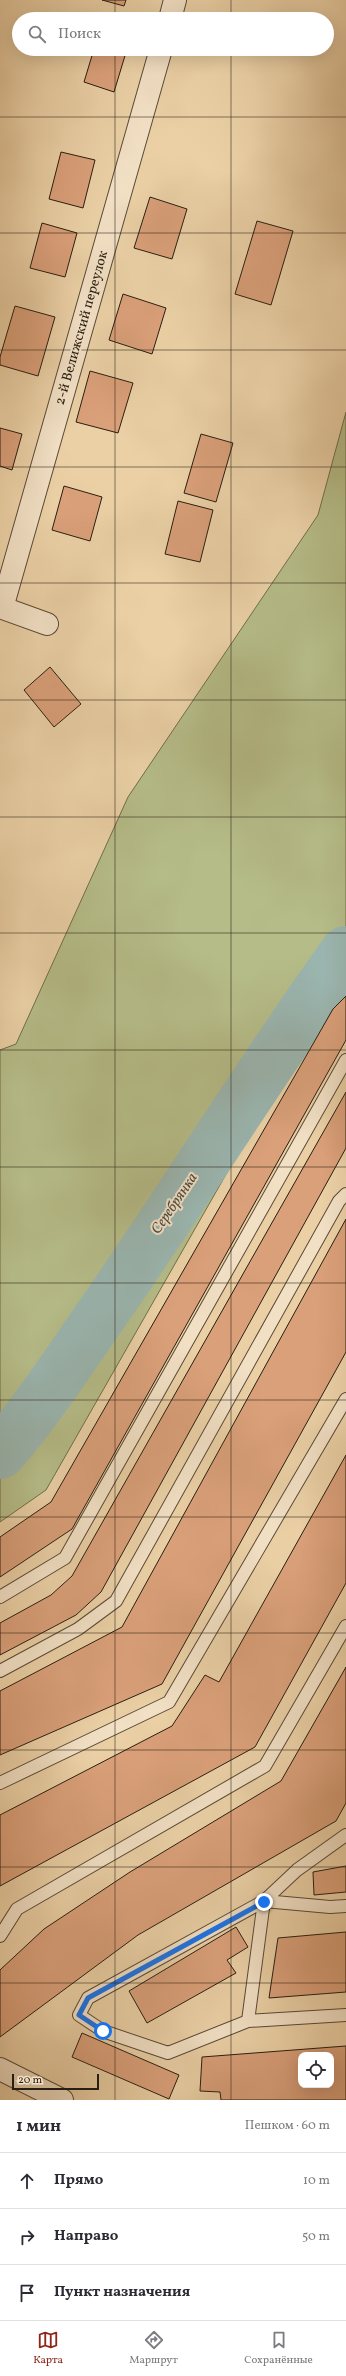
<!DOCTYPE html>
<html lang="ru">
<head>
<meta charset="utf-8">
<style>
  body { margin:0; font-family:Vollkorn,serif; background:#f2f2f3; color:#2b2b33 }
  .controls { position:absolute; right:12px; bottom:12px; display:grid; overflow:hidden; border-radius:8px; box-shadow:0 4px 16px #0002 }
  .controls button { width:36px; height:36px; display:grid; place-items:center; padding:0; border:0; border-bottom:1px solid #e1e1e2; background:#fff; color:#2b2b33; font:20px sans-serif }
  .scale { position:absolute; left:12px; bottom:10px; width:87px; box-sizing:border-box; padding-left:4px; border:2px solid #281e12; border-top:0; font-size:11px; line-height:14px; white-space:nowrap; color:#281e12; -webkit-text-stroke:3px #f2e0c5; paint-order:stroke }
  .stop { position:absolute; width:12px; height:12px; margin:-9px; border:3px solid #1a73e8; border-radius:50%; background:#fff }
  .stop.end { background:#1a73e8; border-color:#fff; box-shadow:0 1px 4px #0008 }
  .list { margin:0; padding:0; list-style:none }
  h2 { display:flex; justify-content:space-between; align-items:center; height:52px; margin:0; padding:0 16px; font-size:17px }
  h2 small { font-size:13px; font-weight:400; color:#7c7c81 }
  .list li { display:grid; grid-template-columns:26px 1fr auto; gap:12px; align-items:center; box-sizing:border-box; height:56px; padding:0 16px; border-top:1px solid #e1e1e2 }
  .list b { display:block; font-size:15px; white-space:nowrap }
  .list em { font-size:13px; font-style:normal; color:#7c7c81 }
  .icon { flex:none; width:22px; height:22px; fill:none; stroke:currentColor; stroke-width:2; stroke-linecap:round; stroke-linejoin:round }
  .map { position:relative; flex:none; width:346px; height:2100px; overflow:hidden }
  .search { position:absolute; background:#fff; box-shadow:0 4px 16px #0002; left:12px; right:12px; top:12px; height:44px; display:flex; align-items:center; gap:10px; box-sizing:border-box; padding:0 14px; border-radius:22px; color:#7c7c81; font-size:15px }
  .sheet { height:220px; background:#fff }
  nav { display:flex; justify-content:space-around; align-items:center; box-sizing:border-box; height:56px; border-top:1px solid #e1e1e2; background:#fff; font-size:11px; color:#7c7c81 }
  nav a { display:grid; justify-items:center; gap:2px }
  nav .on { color:#8f2418 }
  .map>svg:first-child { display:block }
  .green { fill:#b5bc88; stroke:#6e6d4d }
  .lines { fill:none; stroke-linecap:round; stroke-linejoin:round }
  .river { stroke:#9ab5af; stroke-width:52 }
  .building { fill:#daa07a; stroke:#281e12; fill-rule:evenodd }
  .service-casing { stroke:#594a37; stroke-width:14 }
  .minor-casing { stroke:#594a37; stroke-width:24 }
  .tertiary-casing { stroke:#594a37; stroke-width:24 }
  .service { stroke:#f2e0c5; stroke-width:12 }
  .minor { stroke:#f2e0c5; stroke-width:22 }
  .tertiary { stroke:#f2e0c5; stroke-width:22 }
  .route { stroke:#1a73e8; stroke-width:5 }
  .grid { fill:none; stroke:#281e12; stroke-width:1; stroke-opacity:0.55 }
  .labels { text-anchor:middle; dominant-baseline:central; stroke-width:4; stroke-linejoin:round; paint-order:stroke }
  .street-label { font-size:14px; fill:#281e12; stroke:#f2e0c5 }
  .water-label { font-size:15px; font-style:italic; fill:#4a4b41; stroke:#f2e0c5 }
</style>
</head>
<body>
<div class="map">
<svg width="346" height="2100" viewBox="0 0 346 2100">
  <rect width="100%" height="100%" fill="#ebd0a6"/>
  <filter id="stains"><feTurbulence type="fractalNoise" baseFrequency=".005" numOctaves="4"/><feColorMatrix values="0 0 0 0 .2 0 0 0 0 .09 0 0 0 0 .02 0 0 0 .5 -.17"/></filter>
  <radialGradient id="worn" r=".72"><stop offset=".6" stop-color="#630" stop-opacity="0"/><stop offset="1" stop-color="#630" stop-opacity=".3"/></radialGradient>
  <path class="green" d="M 346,412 L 346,976 L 334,985 L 46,1490 L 0,1522 L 0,1050 L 16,1044 L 128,797 L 318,515 Z"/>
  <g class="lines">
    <path class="river" d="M 0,1453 C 40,1407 73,1355 108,1305 C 189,1188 263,1067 346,952"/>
  </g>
  <path class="building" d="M 102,0 L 126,0 L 124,6 Z
    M 94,49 L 127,49 L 114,92 L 84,82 Z
    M 61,152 L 95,160 L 83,208 L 49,199 Z
    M 150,197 L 187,209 L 172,259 L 134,248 Z
    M 257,221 L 293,231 L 271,305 L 235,294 Z
    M 42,223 L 77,233 L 65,277 L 30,268 Z
    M 123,294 L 166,308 L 152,354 L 109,340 Z
    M 15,306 L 55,317 L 38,376 L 0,365 L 0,357 Z
    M 90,371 L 133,383 L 118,433 L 76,422 Z
    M 0,428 L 22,434 L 12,470 L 0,466 Z
    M 201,434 L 233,443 L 216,502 L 184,493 Z
    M 64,486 L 102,497 L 90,541 L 52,530 Z
    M 178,501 L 213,510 L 200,562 L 165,554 Z
    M 50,667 L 81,704 L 54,727 L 24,690 Z
    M 346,996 L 346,1040 L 72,1529 L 0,1577 L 0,1537 L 51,1502 L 333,1009 Z
    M 346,1092 L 346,1148 L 101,1592 L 76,1615 L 0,1655 L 0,1623 L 51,1595 L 72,1576 Z
    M 346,1219 L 346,1352 L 162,1684 L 0,1755 L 0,1691 L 122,1627 Z
    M 346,1455 L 346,1583 L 255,1747 L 0,1886 L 0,1815 L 172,1726 L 205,1675 L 219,1682 Z
    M 346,1667 L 346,1803 L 336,1821 L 138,1935 L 0,2037 L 0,1970 L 44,1929 L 130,1872 L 281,1781 Z
    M 346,1866 L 346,1892 L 314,1895 L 313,1872 Z
    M 236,1927 L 248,1947 L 227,1960 L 236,1973 L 147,2023 L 129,1991 Z
    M 346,1932 L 346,1992 L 269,1998 L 278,1938 Z
    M 82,2033 L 179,2075 L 169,2099 L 72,2057 Z
    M 346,2046 L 346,2100 L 221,2100 L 220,2092 L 200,2091 L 202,2057 ZM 301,2055 L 331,2055 L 331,2085 L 301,2085 Z"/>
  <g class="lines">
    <g class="service-casing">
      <path id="service" d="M 0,1597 L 65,1558 L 346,1060
        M 0,1671 L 78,1629 L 116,1601 L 339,1201 L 346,1194
        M 0,1783 L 169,1702 L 346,1399
        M 346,1835 L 297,1870 L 264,1901 L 88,1998 L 79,2015 L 103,2031 L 168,2053 L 248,2021 L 346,2015
        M 0,1936 L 17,1909 L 265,1766 L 346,1626
        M 248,2021 L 264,1901 L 330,1907 L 346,1906"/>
    </g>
    <g class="minor-casing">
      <path id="minor" d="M 170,19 L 175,0
        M 0,607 L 47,624
        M 2,608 L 161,49"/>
    </g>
    <g class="tertiary-casing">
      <path id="tertiary" d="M 0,2069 L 62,2100"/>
    </g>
    <use href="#service" class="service"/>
    <use href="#minor" class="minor"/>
    <use href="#tertiary" class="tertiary"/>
  </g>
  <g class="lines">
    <path class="route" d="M 103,2031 L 79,2015 L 88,1998 L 264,1902"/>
  </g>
  <path class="grid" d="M 115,0 L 115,19M 231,0 L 231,19M 115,49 L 115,2100M 231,49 L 231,2100M 0,117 L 346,117M 0,233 L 346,233M 0,350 L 346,350M 0,467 L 346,467M 0,583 L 346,583M 0,700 L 346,700M 0,817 L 346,817M 0,933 L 346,933M 0,1050 L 346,1050M 0,1167 L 346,1167M 0,1283 L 346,1283M 0,1400 L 346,1400M 0,1517 L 346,1517M 0,1633 L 346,1633M 0,1750 L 346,1750M 0,1867 L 346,1867M 0,1983 L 346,1983"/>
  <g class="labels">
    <g class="street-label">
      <text transform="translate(82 328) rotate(-74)">2-й Велижский переулок</text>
    </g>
    <g class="water-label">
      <text transform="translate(175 1204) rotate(-56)">Серебрянка</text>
    </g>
  </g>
  <rect width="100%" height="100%" filter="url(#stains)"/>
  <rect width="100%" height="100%" fill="url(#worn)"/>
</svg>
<div class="controls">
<button><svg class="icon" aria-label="locate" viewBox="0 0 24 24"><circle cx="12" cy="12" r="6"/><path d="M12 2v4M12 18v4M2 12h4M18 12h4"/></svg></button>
</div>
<div class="scale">20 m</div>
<div class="stop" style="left:103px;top:2031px"></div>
<div class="stop end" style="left:264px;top:1902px"></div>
<div class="search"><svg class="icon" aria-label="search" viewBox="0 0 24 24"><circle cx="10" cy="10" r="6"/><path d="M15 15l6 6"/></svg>Поиск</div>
</div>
<section class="sheet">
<h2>1 мин<small>Пешком · 60 m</small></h2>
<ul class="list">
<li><svg class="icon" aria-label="ahead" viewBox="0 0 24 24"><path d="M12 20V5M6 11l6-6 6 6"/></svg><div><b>Прямо</b></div><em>10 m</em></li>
<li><svg class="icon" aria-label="right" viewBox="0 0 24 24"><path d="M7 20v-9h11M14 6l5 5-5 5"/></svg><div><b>Направо</b></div><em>50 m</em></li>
<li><svg class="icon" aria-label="arrive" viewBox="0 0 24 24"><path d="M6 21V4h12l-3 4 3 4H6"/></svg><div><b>Пункт назначения</b></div></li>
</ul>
</section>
<nav>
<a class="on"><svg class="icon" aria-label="map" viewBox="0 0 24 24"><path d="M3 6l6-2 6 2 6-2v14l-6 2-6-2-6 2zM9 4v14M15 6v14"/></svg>Карта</a>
<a><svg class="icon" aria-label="directions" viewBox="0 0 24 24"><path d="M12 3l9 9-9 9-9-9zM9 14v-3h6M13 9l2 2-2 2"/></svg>Маршрут</a>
<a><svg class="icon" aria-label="saved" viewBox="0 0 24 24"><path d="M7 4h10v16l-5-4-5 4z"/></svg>Сохранённые</a>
</nav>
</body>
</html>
